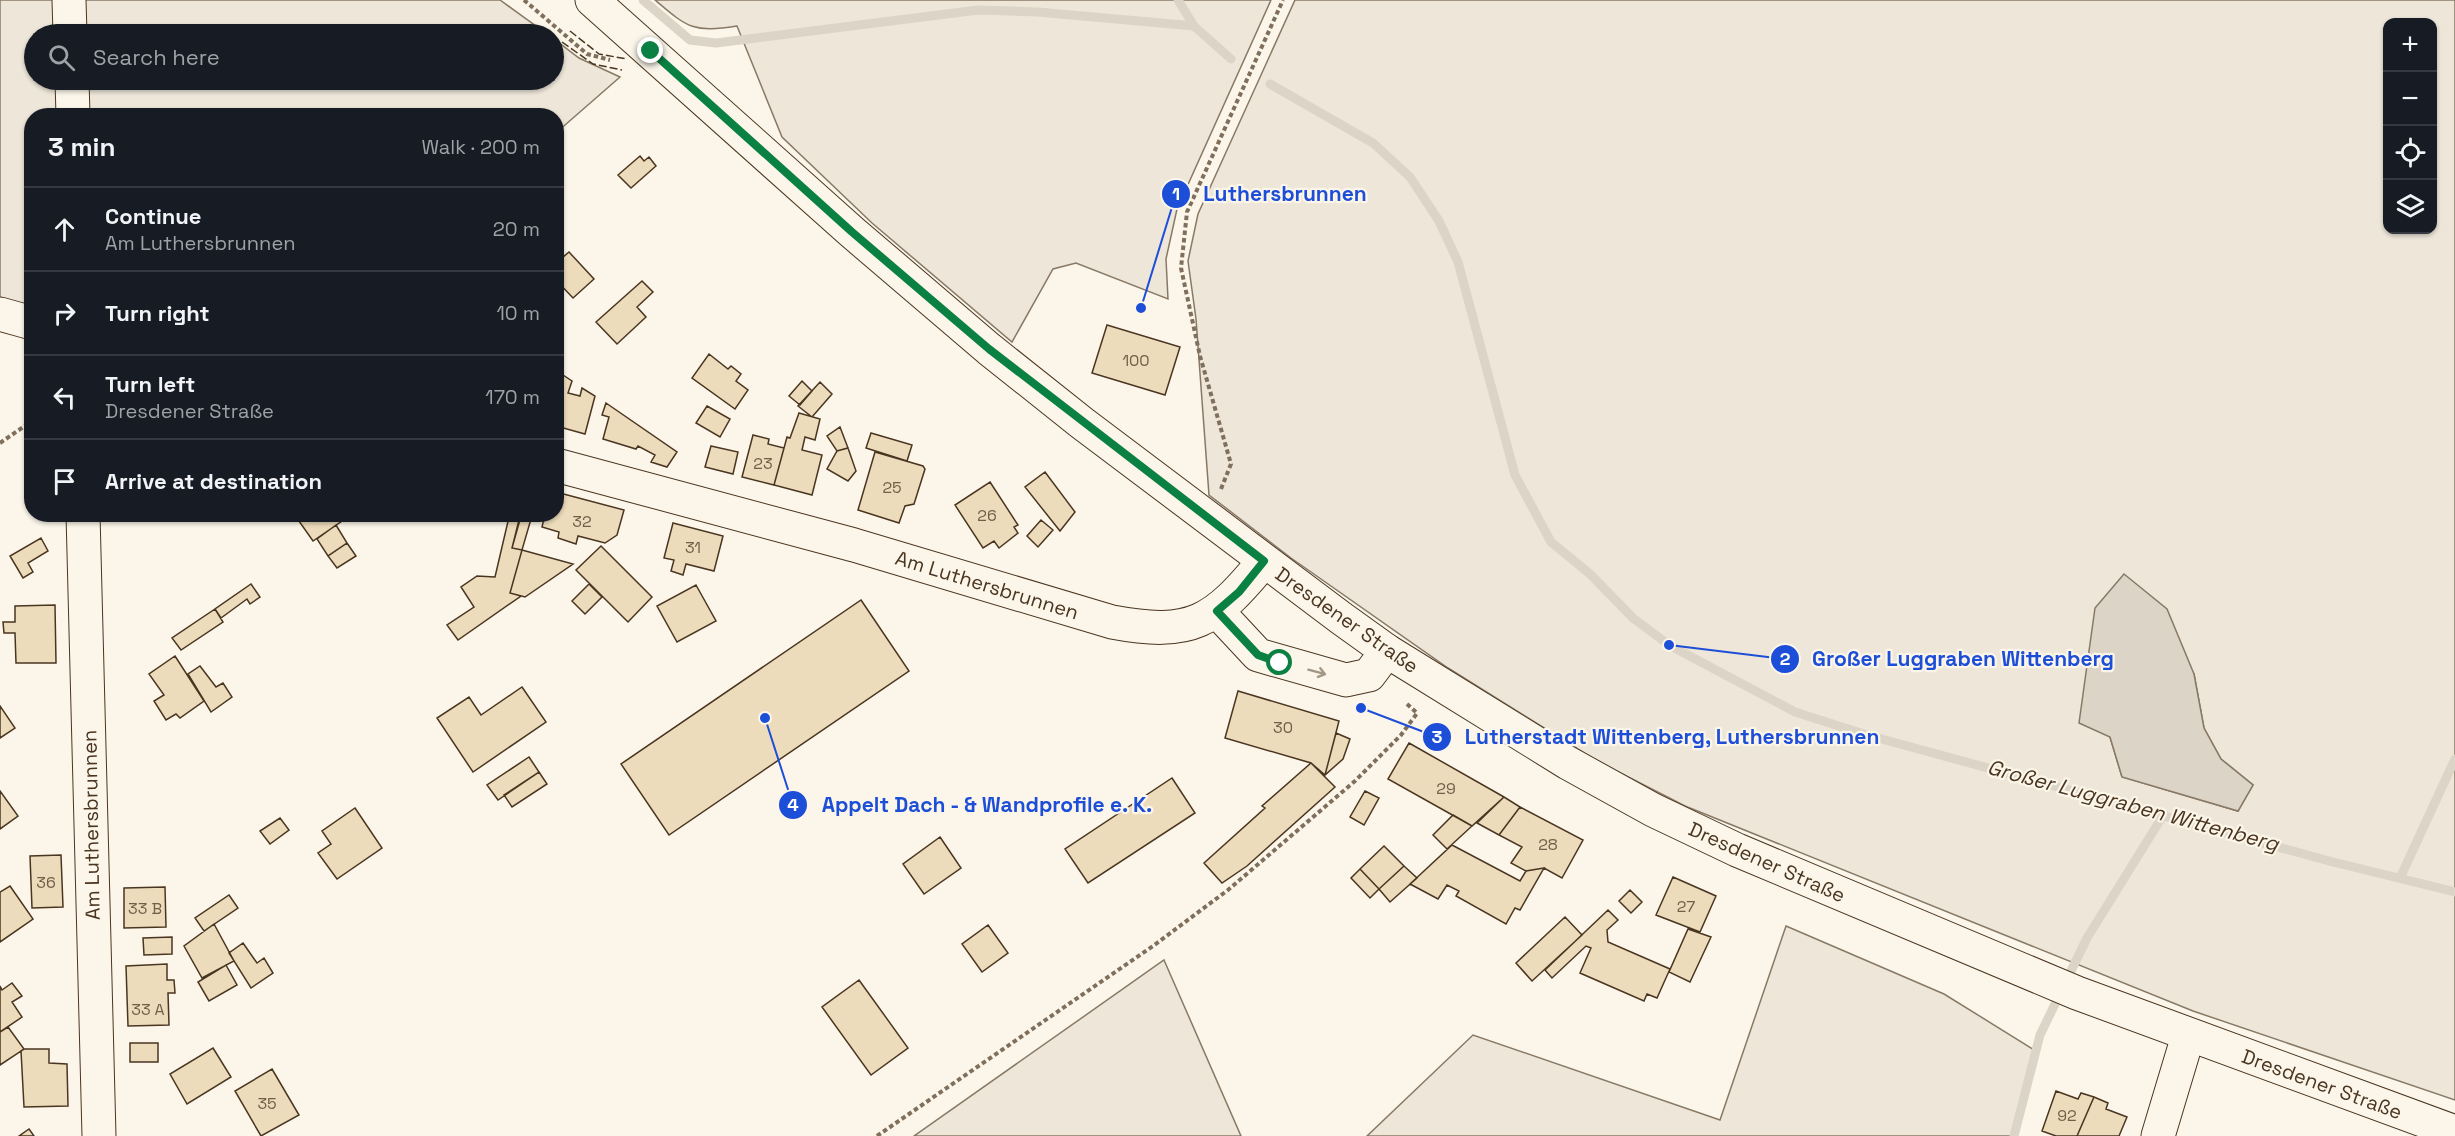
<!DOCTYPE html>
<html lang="en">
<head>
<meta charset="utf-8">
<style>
  body { margin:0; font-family:"Space Grotesk",sans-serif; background:#242831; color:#f1f3f6 }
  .controls { position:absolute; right:18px; top:18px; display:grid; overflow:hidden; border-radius:12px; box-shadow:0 2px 4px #0004 }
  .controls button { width:54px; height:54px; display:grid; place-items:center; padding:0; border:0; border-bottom:2px solid #363941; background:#171b24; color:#f1f3f6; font:30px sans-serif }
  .stop { position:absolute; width:18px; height:18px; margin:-14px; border:4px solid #0b8043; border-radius:50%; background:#fff }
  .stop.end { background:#0b8043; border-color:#fff; box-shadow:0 2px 6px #0008 }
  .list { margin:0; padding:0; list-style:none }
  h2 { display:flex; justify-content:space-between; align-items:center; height:78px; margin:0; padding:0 24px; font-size:26px }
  h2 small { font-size:20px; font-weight:400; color:#9ea1a6 }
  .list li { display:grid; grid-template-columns:39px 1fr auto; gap:18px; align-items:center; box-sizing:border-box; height:84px; padding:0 24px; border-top:2px solid #363941 }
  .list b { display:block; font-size:22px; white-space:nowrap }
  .list p { margin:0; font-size:20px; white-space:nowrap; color:#9ea1a6 }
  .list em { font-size:20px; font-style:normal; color:#9ea1a6 }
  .icon { flex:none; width:33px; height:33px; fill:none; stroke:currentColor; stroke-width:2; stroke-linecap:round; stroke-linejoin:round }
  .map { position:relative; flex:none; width:2455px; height:1136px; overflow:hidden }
  .search { position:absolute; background:#171b24; box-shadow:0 2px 4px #0004; left:24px; top:24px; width:540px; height:66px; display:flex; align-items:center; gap:15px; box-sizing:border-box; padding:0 21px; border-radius:33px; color:#9ea1a6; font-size:22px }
  .panel { position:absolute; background:#171b24; box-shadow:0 2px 4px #0004; left:24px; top:108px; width:540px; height:414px; border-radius:24px }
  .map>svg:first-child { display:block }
  .green { fill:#ede6d9; stroke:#887966; stroke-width:1.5; fill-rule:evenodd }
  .water { fill:#dcd4c6; stroke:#887966; stroke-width:1.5 }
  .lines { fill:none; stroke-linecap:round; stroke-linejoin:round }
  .stream { stroke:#dcd4c6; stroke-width:9 }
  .building { fill:#ecdcbc; stroke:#4a3520; stroke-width:1.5 }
  .minor-casing { stroke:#4a3520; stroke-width:35 }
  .major-casing { stroke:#4a3520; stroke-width:35 }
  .path { stroke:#7f6f5c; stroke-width:4; stroke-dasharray:4.5 3; stroke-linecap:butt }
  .minor { stroke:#fbf6e9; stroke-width:33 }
  .major { stroke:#fbf6e9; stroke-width:33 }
  .fence { stroke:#4a3520; stroke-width:1.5; stroke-dasharray:8 3; stroke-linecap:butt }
  .oneway { stroke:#a29684 }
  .route { stroke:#0b8043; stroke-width:8 }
  .labels { text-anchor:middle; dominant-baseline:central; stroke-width:4.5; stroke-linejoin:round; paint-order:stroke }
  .number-label { font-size:16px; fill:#725f47 }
  .street-label { font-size:20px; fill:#4a3520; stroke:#fbf6e9 }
  .water-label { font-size:21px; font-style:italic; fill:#4a3520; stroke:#fbf6e9 }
  .leader { fill:none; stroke:#1d4ed8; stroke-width:2 }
  .callout-dot { fill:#1d4ed8; stroke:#fbf6e9; stroke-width:2 }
  .mark-label { font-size:18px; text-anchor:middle; font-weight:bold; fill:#fff }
  .callout-label { font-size:21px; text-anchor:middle; font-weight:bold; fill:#1d4ed8; stroke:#fbf6e9; stroke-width:4.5; stroke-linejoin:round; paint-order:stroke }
</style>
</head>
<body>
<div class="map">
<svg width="2455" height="1136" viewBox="0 0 2455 1136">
  <rect width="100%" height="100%" fill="#fbf6e9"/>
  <path class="green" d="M 0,0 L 500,0 L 547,34 L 34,34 L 34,80 L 554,80 L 554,39 L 579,58 L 620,77 L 557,132 L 556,116 L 32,116 L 31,307 L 0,298 Z
    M 655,0 L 1271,0 L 1177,209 L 1166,259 L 1168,299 L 1076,263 L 1053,269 L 1012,342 L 872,223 L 782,137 L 737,26 C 693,33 688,28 655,0 Z
    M 1295,0 L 2455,0 L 2455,1100 L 2193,1011 L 1685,806 L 1597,761 L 1448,668 L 1291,558 L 1209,495 L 1196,319 L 1188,261 L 1198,214 ZM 2388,22 L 2432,22 L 2432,230 L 2388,230 ZM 2194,674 L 2204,728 L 2221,759 L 2253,785 L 2238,811 L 2122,777 L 2110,737 Z
    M 1786,926 L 1944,994 L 2036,1051 L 2016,1136 L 1367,1136 L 1473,1035 L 1720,1120 Z
    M 1164,960 L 1241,1136 L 914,1136 Z"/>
  <path class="water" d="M 2124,574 L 2167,609 L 2194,674 L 2204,728 L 2221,759 L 2253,785 L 2238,811 L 2122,777 L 2110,737 L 2079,723 L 2095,608 Z"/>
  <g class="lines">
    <path class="stream" d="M 643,0 L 690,40 L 716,43 L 978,10 L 1038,12 L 1194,26
      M 1178,0 L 1194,26 L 1231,59
      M 1270,84 L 1373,143 L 1410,177 L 1439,221 L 1458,262 L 1515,475 L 1551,542 L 1590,574 L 1633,618 L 1669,645 L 1795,712 L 1867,735 L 2333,862 L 2455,892
      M 2400,878 L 2455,759
      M 2014,1136 L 2040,1035 L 2087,938 L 2164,814"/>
  </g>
  <path class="building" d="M 640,156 L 644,161 L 649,157 L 656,166 L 631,188 L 618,175 Z
    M 569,252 L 594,279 L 573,298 L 556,280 L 556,263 Z
    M 642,281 L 653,292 L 637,307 L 646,317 L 617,344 L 596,322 Z
    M 1107,325 L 1180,347 L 1165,395 L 1092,373 Z
    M 709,354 L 728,369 L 731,366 L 741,374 L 736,381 L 748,390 L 735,409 L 692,378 Z
    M 557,371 L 572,381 L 568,393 L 580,396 L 582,388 L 595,396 L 585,434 L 556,426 Z
    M 802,381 L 812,391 L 800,405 L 789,396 Z
    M 820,382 L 832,394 L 812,417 L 798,406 Z
    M 606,403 L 677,452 L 667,467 L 651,462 L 655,455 L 638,446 L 636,449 L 603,439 L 609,417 L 602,415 Z
    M 707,406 L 730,419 L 720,437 L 696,423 Z
    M 799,413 L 820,419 L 815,440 L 805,437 L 802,450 L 822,455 L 812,495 L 774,485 L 787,437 L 790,438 Z
    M 840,427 L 848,448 L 837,451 L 827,436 Z
    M 871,433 L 912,445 L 907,461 L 866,448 Z
    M 753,435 L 769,439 L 768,444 L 784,448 L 774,485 L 742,477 Z
    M 711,446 L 738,452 L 733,474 L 705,467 Z
    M 848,448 L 856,471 L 848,481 L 827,469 L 837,451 Z
    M 875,452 L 923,466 L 925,469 L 914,504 L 905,506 L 899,523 L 858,510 Z
    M 1045,472 L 1075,512 L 1060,531 L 1025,487 Z
    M 990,482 L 1018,525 L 1014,527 L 1018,533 L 999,548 L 994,541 L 983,548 L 955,505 Z
    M 556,492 L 624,510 L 617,535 L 605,543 L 578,536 L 576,544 L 558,538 L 559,532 L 542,527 L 545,514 L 556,514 Z
    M 294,514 L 342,514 L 345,519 L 313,541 Z
    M 521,516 L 531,519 L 522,550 L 512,548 Z
    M 509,517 L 519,520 L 512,548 L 522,550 L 510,593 L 521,596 L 458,640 L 447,625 L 474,607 L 461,587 L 477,576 L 495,577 Z
    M 1041,520 L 1053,530 L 1038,547 L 1027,536 Z
    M 673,523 L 723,536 L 714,571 L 686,564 L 683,575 L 671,571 L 674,560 L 664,558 Z
    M 336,525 L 347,543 L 328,556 L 317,539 Z
    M 41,538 L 48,551 L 28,563 L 33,572 L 23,578 L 10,556 Z
    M 347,543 L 356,556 L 337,568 L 328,556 Z
    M 601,546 L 652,597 L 628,622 L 576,570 Z
    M 522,550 L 573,564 L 525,597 L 510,593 Z
    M 251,584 L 260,597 L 250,604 L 247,599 L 221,618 L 215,609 Z
    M 589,584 L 602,597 L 585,614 L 572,601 Z
    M 696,585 L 716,621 L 677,642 L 657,606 Z
    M 861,600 L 909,671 L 669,835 L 621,764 Z
    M 55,605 L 56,663 L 16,663 L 15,633 L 4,633 L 3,622 L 15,622 L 15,606 Z
    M 215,609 L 223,622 L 181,650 L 172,638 Z
    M 175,656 L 204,701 L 180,718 L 176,714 L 166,720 L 154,701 L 164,695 L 149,674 Z
    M 200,666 L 216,687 L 223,683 L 232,697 L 211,712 L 188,674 Z
    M 522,687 L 546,722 L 473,772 L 437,718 L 469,697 L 481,715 Z
    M 1238,691 L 1339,721 L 1325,775 L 1311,763 L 1225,738 Z
    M 0,706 L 15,728 L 0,738 Z
    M 1336,733 L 1350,739 L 1343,759 L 1325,775 Z
    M 1409,743 L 1504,797 L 1472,826 L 1388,779 Z
    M 529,757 L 539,772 L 498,800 L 487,785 Z
    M 1311,763 L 1335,787 L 1247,866 L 1222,883 L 1204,863 L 1265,808 L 1262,806 Z
    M 539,772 L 547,784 L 512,807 L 504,795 Z
    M 1172,778 L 1195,813 L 1088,883 L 1065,849 Z
    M 0,791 L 18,816 L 0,829 Z
    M 1365,791 L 1379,798 L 1364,825 L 1350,817 Z
    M 1504,797 L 1520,807 L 1499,835 L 1477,823 Z
    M 1520,807 L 1583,840 L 1562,878 L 1544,868 L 1526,871 L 1511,863 L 1522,847 L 1499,835 Z
    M 355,808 L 382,848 L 337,879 L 318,853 L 331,844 L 322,831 Z
    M 1453,815 L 1472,826 L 1447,849 L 1433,835 Z
    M 280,818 L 289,830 L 270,844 L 260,831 Z
    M 940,837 L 961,868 L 924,894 L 903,864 Z
    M 1452,845 L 1520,881 L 1526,871 L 1544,868 L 1520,910 L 1515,908 L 1506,924 L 1456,896 L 1459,891 L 1447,885 L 1438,899 L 1410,884 Z
    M 1384,846 L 1404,866 L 1379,889 L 1360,869 Z
    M 61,855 L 63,907 L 32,908 L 30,856 Z
    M 1404,866 L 1417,878 L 1390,902 L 1379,889 Z
    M 1360,869 L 1379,889 L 1370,898 L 1351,878 Z
    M 1673,877 L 1716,896 L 1700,932 L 1656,915 Z
    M 10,886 L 33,919 L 0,942 L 0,892 Z
    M 165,887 L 166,927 L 124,928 L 124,888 Z
    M 1630,890 L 1642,902 L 1631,913 L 1619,901 Z
    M 229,895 L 238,908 L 204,931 L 195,918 Z
    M 1608,910 L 1618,920 L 1607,930 L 1608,942 L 1670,969 L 1657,998 L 1647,994 L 1644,1001 L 1580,973 L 1591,948 L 1586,946 L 1552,978 L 1545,970 Z
    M 1565,917 L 1582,935 L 1532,981 L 1516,963 Z
    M 214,924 L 234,961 L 202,978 L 184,946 Z
    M 988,925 L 1008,953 L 982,972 L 962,944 Z
    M 1688,929 L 1711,937 L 1690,982 L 1669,972 Z
    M 172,937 L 172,954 L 144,955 L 143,938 Z
    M 243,943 L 257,963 L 264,958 L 273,973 L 251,988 L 229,953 Z
    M 167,964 L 167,980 L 174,980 L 175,993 L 168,993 L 169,1025 L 128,1026 L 126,966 Z
    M 226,965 L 237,985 L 209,1001 L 198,982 Z
    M 859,980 L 908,1048 L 871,1075 L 822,1007 Z
    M 12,983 L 22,996 L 12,1002 L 22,1017 L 0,1032 L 0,986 L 2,990 Z
    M 8,1027 L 24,1049 L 0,1065 L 0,1032 Z
    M 130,1043 L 158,1043 L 158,1062 L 130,1062 Z
    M 213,1048 L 231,1077 L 187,1104 L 170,1074 Z
    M 24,1049 L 49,1049 L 49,1063 L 67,1064 L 68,1106 L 24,1107 L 21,1051 Z
    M 272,1069 L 299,1115 L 261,1136 L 235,1091 Z
    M 2056,1091 L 2078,1099 L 2081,1093 L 2094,1097 L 2077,1136 L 2056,1136 L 2042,1131 Z
    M 2094,1097 L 2108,1103 L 2106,1109 L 2127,1117 L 2119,1136 L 2077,1136 Z
    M 29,1129 L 34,1136 L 19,1136 Z"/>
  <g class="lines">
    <g class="minor-casing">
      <path id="minor" d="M 69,0 L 70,34
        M 72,80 L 73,116
        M 0,314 L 32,323
        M 556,465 L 854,545 L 1112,622 C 1192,637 1214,622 1264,561
        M 83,514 L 99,1136
        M 1217,611 L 1258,655 L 1346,680 L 1369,675 L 1387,651
        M 2158,1136 L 2188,1036"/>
    </g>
    <g class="major-casing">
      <path id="major" d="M 592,0 L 852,232 L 989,349 L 1082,423 L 1341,618 L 1387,651 L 1568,763 L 1653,810 L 1737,850 L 2077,993 L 2455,1132"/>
    </g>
    <path class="path" d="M 524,0 L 587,54 L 610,60
      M 0,443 L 32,421
      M 1221,489 L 1231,464 L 1200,356 L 1181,268 L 1187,212 L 1283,0
      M 1407,704 L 1417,713
      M 877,1136 L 1153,946 L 1228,890 L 1355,781 L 1401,735 L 1418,712"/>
    <use href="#minor" class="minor"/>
    <use href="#major" class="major"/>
    <path class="fence" d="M 570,31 L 599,54 L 627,59
      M 562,42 L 593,64 L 622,70"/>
  </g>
  <defs><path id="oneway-shaft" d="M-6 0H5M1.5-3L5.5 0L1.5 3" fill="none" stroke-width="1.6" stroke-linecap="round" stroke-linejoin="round" transform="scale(1.5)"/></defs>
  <use class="oneway" href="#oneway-shaft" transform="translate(1317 672) rotate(15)"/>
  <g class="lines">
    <path class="route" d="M 651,51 L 852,232 L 989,349 L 1264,561 L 1239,592 L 1217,611 L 1258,655 L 1280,663"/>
  </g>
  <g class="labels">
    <g class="number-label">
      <text x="1136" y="360">100</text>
      <text x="763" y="463">23</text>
      <text x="892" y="487">25</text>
      <text x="987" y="515">26</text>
      <text x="582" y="521">32</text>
      <text x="693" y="547">31</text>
      <text x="1283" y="727">30</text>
      <text x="1446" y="788">29</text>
      <text x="1548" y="844">28</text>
      <text x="46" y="882">36</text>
      <text x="1686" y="906">27</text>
      <text x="145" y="908">33 B</text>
      <text x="148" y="1009">33 A</text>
      <text x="267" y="1103">35</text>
      <text x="2067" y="1115">92</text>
    </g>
    <g class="street-label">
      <text transform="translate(987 585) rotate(17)">Am Luthersbrunnen</text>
      <text transform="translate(1347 620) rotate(35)">Dresdener Straße</text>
      <text transform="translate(91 825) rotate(-91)">Am Luthersbrunnen</text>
      <text transform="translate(1767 862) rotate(24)">Dresdener Straße</text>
      <text transform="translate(2322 1084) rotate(20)">Dresdener Straße</text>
    </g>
    <g class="water-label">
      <text transform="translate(2133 805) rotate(15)">Großer Luggraben Wittenberg</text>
    </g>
  </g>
  <path class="leader" d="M1141 308L1176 194M1669 645L1785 659M1361 708L1437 737M765 718L793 805"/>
  <g class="callout-dot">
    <circle cx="1141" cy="308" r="6"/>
    <circle cx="1669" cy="645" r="6"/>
    <circle cx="1361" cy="708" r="6"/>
    <circle cx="765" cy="718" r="6"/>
    <circle cx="1176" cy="194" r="15"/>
    <circle cx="1785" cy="659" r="15"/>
    <circle cx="1437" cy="737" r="15"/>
    <circle cx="793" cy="805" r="15"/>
  </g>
  <g class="mark-label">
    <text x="1176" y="200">1</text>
    <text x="1785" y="665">2</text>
    <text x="1437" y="743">3</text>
    <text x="793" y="811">4</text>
  </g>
  <g class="callout-label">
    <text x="1285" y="201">Luthersbrunnen</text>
    <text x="1963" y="666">Großer Luggraben Wittenberg</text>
    <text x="1672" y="744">Lutherstadt Wittenberg, Luthersbrunnen</text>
    <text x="987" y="812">Appelt Dach - &amp; Wandprofile e. K.</text>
  </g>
</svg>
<div class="controls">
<button>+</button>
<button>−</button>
<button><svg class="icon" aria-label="locate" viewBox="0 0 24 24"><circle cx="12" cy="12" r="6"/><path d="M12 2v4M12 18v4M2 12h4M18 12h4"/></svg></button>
<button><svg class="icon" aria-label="layers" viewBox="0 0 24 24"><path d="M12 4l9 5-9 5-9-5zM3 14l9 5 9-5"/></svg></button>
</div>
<div class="stop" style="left:1280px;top:663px"></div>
<div class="stop end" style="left:651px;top:51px"></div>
<div class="search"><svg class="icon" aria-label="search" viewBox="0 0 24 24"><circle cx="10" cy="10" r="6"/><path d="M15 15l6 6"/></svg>Search here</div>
<section class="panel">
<h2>3 min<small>Walk · 200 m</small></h2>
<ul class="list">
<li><svg class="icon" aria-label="ahead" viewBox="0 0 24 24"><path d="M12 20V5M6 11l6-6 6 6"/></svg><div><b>Continue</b><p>Am Luthersbrunnen</p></div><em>20 m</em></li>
<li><svg class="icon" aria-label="right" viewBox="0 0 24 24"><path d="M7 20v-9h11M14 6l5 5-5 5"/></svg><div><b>Turn right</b></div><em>10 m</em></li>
<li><svg class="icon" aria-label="left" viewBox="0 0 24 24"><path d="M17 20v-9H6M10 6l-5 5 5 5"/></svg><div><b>Turn left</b><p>Dresdener Straße</p></div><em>170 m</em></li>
<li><svg class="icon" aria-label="arrive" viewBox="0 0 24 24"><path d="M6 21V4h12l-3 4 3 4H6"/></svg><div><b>Arrive at destination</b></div></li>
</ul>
</section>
</div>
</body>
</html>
